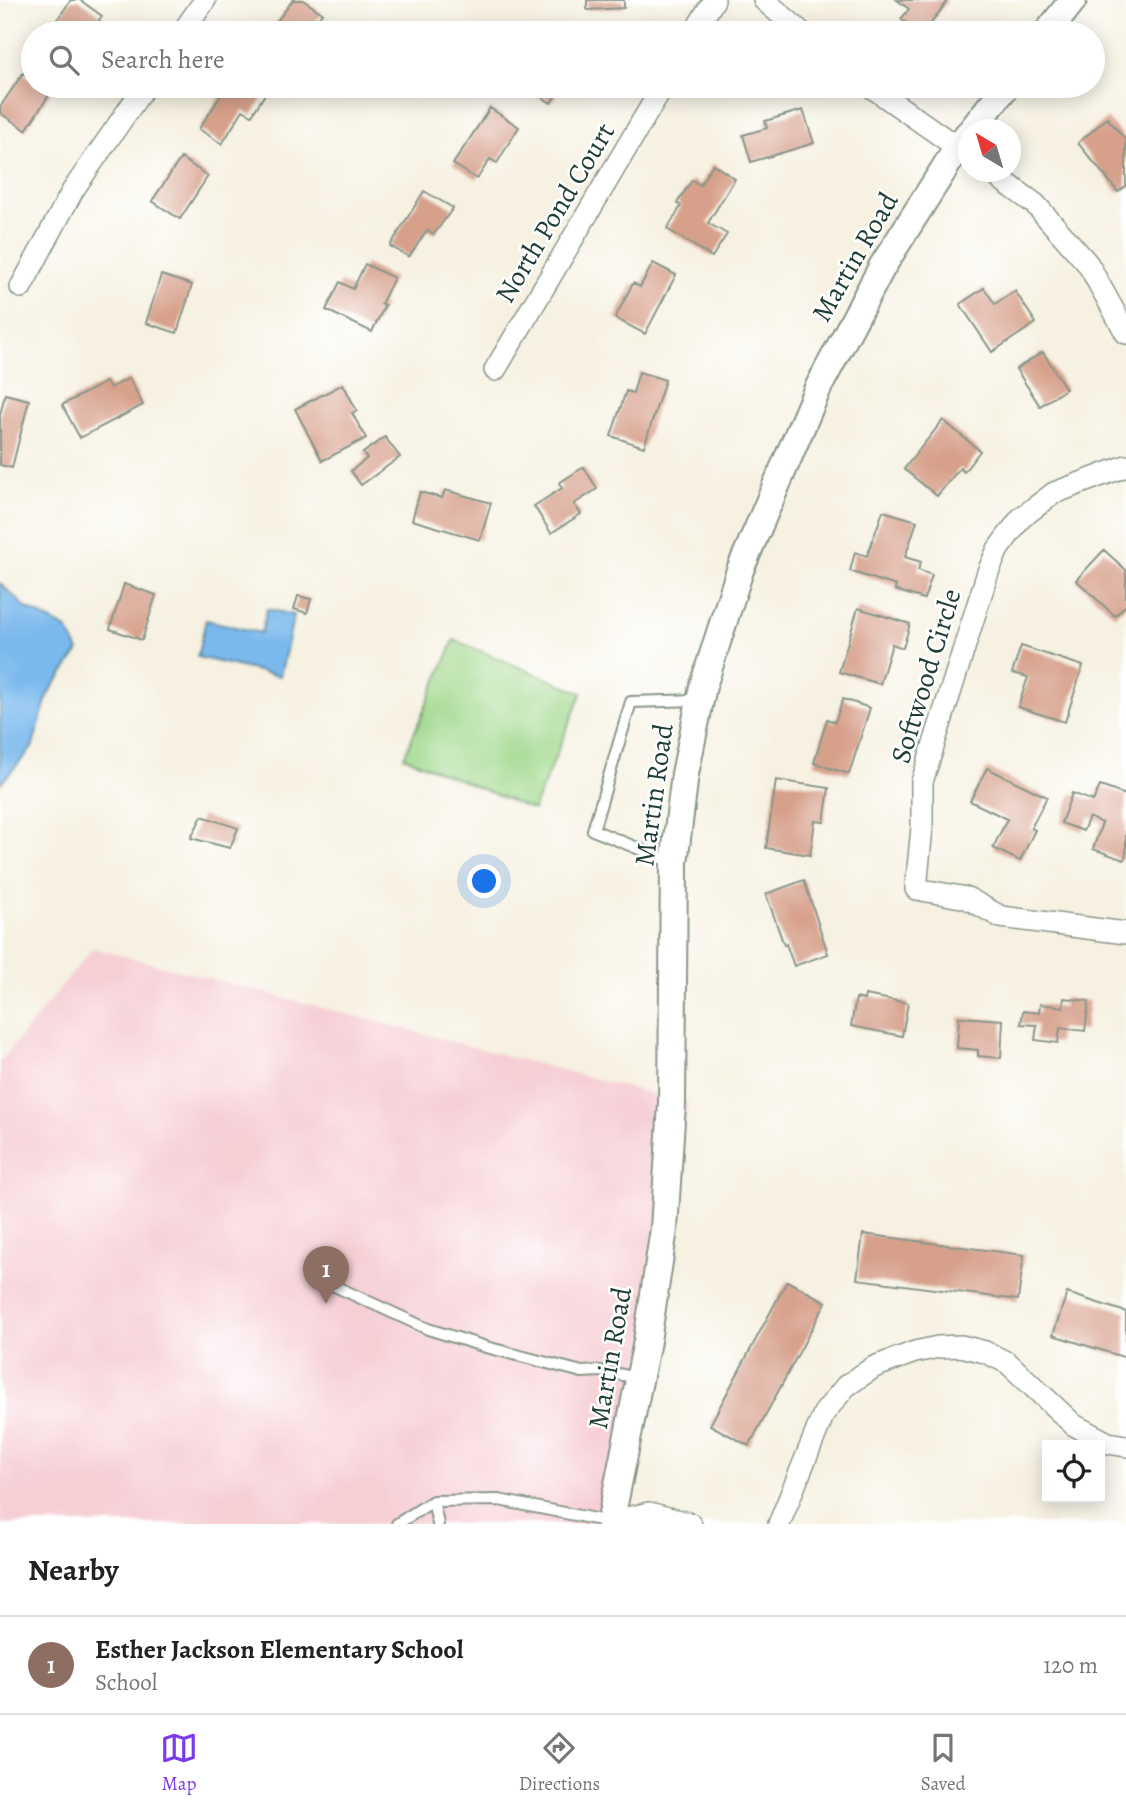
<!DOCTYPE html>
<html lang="en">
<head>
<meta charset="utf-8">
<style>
  body { margin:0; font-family:Alegreya,serif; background:#f6f6f6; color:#222 }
  .controls { position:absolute; right:21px; bottom:21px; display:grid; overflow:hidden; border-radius:0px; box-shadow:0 4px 18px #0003 }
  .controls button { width:63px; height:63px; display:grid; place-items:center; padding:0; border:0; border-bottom:2px solid #e0e0e0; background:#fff; color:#222; font:35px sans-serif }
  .compass { position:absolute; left:958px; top:119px; width:63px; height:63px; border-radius:50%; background:#fff; box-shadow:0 4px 18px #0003; rotate:322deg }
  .you { position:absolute; left:485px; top:882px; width:24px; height:24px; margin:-18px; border:5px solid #fff; border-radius:50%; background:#1a73e8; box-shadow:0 0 0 10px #1a73e833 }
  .badge { display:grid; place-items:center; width:46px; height:46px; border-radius:50%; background:#7c3aed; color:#fff; font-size:23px; font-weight:700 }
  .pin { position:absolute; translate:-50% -58px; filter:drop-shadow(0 2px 4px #0008) }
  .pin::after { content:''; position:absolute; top:37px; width:24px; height:21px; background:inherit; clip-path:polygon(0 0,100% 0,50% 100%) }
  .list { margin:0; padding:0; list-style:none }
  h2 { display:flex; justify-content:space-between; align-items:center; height:91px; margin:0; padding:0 28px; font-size:30px }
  h2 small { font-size:23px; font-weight:400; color:#767676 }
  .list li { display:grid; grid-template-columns:46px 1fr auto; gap:21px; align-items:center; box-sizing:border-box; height:98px; padding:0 28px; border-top:2px solid #e0e0e0 }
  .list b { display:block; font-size:26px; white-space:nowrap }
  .list p { margin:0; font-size:23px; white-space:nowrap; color:#767676 }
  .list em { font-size:23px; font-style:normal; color:#767676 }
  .icon { flex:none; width:38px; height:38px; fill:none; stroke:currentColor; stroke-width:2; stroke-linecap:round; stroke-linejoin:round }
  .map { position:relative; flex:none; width:1126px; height:1524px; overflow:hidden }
  .search { position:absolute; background:#fff; box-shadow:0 4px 18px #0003; left:21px; right:21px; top:21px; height:77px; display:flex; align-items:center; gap:18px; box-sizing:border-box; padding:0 24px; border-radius:38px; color:#767676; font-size:26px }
  .sheet { height:189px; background:#fff }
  nav { display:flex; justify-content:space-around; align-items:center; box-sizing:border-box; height:98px; border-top:2px solid #e0e0e0; background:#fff; font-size:19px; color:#767676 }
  nav a { display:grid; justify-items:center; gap:4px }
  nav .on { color:#7c3aed }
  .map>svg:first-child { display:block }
  .built { fill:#f6cfd5 }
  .green { fill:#a0d88b; stroke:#608a60; stroke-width:2 }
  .water { fill:#7ab9ed; stroke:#4c7b90; stroke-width:2 }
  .building { fill:#d7a08b }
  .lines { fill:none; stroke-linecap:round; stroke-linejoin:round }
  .service-casing { stroke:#8a978a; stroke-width:14 }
  .minor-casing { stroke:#8a978a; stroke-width:24 }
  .tertiary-casing { stroke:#8a978a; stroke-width:30 }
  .service { stroke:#fff; stroke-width:10 }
  .minor { stroke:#fff; stroke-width:21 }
  .tertiary { stroke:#fff; stroke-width:26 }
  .labels { text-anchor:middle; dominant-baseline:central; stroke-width:5; stroke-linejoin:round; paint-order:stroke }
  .street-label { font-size:28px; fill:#1f3d34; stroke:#fff }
</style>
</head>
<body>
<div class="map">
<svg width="1126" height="1524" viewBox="0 0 1126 1524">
  <rect width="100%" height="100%" fill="#fff"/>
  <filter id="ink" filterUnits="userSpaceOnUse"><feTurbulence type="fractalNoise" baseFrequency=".0143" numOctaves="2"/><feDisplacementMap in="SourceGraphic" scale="14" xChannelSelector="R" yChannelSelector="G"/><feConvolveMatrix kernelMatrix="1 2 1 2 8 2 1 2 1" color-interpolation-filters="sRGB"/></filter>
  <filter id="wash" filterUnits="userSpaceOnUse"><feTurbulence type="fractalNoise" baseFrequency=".00686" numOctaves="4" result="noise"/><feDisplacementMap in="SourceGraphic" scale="28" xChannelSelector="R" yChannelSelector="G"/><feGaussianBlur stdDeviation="1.57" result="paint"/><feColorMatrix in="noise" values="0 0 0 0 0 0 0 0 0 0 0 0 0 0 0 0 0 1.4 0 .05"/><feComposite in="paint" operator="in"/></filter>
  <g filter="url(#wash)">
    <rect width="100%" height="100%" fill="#f6f1e1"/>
    <path class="built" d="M 93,948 L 688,1103 L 615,1504 L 609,1524 L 0,1524 L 0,1062 Z"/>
    <path class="green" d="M 454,640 L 582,693 L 533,810 L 404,757 Z"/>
    <path class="water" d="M 0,583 L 26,608 L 67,629 L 79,651 L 48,694 L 32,748 L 0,784 Z
      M 267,609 L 294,615 L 280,676 L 197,657 L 206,620 L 261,633 Z"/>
    <g id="blocks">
      <path class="building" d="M 71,0 L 80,0 L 102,16 L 90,33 L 60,33 L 52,27 Z
        M 293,0 L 303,0 L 322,13 L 307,33 L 268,33 Z
        M 587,0 L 624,0 L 624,8 L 587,10 Z
        M 897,0 L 948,0 L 924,33 L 920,33 L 901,19 L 909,9 Z
        M 23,73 L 33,80 L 33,86 L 42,86 L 51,92 L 26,130 L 0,113 L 0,107 Z
        M 227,86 L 270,86 L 252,115 L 243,110 L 222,144 L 199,129 Z
        M 523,86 L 562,86 L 551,103 Z
        M 490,108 L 519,127 L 497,163 L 490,159 L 477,179 L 453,164 Z
        M 803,110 L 814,143 L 751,162 L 743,135 L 767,128 L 765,121 Z
        M 1107,118 L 1126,140 L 1126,186 L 1118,192 L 1078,143 Z
        M 181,158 L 208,176 L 180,219 L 152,201 Z
        M 713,164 L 735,179 L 708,223 L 727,234 L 712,257 L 667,229 L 681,206 L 677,203 L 692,180 L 700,185 Z
        M 424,191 L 453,208 L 434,234 L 427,230 L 409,257 L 390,246 Z
        M 653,263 L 676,275 L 645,334 L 615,318 L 633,283 L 640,287 Z
        M 365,264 L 394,278 L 381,304 L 385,305 L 372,332 L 326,310 L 340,282 L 353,289 Z
        M 161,275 L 192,285 L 177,333 L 146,323 Z
        M 984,288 L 995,304 L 1015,291 L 1036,323 L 992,352 L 960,304 Z
        M 1043,352 L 1066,389 L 1040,406 L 1016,369 Z
        M 639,372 L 665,380 L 644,447 L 611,436 L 626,391 L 633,393 Z
        M 129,378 L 143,405 L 80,438 L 62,405 L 106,382 L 110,388 Z
        M 343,384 L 357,411 L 352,413 L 366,438 L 322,461 L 295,409 Z
        M 5,394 L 29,400 L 12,468 L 0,465 L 0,415 Z
        M 943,420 L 980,451 L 964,472 L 960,468 L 937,496 L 904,469 Z
        M 385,437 L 400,457 L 361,485 L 351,471 L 367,458 L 363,453 Z
        M 584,467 L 597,489 L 574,504 L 581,514 L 551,533 L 534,506 L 562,488 L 559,483 Z
        M 445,490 L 491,503 L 480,540 L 412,520 L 420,492 L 442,498 Z
        M 883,511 L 917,521 L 905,557 L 921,562 L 918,570 L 932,575 L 924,599 L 895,590 L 896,586 L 850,571 L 855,552 L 867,556 Z
        M 1104,550 L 1126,570 L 1126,605 L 1115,616 L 1076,580 Z
        M 124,584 L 156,595 L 142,640 L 110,629 Z
        M 298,596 L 311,599 L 307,613 L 294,609 Z
        M 858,608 L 910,624 L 903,648 L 892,644 L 880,684 L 839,672 Z
        M 1021,646 L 1083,666 L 1065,722 L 1018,707 L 1028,677 L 1012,673 Z
        M 843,699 L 870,708 L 849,774 L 814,763 L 827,719 L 835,722 Z
        M 987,768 L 1047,797 L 1031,828 L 1035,830 L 1020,861 L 993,848 L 1007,819 L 970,801 Z
        M 776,780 L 829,788 L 824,822 L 815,821 L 810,855 L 766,848 Z
        M 1100,786 L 1126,795 L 1125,818 L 1126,819 L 1126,853 L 1124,860 L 1093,849 L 1102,823 L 1089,817 L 1083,831 L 1061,823 L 1072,793 L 1093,801 Z
        M 202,816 L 238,828 L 230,848 L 191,838 Z
        M 804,880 L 828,954 L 794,966 L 786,944 L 784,945 L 766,894 Z
        M 865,995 L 908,1003 L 902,1036 L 851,1026 L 856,998 L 864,1000 Z
        M 1064,998 L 1089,1001 L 1085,1031 L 1060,1028 L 1058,1043 L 1035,1040 L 1037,1025 L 1021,1024 L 1023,1011 L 1039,1013 L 1040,1004 L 1063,1007 Z
        M 959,1017 L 1003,1020 L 1001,1058 L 978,1056 L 978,1050 L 957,1048 Z
        M 863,1234 L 1024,1255 L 1018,1300 L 857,1279 Z
        M 787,1281 L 826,1302 L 749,1446 L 710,1425 Z
        M 1067,1293 L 1126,1312 L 1126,1358 L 1053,1335 Z"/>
    </g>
  </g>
  <g filter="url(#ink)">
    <use href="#blocks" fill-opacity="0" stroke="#8a978a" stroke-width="2"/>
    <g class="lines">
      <g class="service-casing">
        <path id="service" d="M 674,863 L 593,830 L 631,702 L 698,700
          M 328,1283 L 428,1329 L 486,1347 L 582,1372 L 600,1371 L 640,1378
          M 397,1524 L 433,1501
          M 438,1524 L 433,1501 L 499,1500 L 610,1522"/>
      </g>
      <g class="minor-casing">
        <path id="minor" d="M 764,0 L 802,33
          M 182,33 L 205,0
          M 694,33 L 714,0
          M 870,86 L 968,155
          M 991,172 L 1035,204 L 1088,264 L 1126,333
          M 21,287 L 73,190 L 145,86
          M 495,370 L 663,86
          M 1126,466 L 1054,493 L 1021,518 L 998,549 L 988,572 L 922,782 L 922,827 L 916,889 L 967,898 L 1001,917 L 1126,933
          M 612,1524 L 610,1522 L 649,1513 L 691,1524
          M 779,1524 L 824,1413 L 846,1386 L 874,1367 L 915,1352 L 938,1347 L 961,1346 L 985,1352 L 1008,1363 L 1074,1425 L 1108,1443 L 1126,1446"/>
      </g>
      <g class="tertiary-casing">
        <path id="tertiary" d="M 1047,33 L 1073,0
          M 972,130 L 1006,86
          M 610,1524 L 647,1341 L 664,1229 L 672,1104 L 674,863 L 685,774 L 703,686 L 740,570 L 818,388 L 882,267 L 958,147 L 968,134"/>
      </g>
      <use href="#service" class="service"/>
      <use href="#minor" class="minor"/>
      <use href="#tertiary" class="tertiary"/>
    </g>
  </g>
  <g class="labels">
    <g class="street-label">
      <text transform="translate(555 213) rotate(-59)">North Pond Court</text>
      <text transform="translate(855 257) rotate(-60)">Martin Road</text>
      <text transform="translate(926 676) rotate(-73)">Softwood Circle</text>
      <text transform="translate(654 795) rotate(-82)">Martin Road</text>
      <text transform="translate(610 1358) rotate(-80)">Martin Road</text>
    </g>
  </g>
</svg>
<div class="controls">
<button><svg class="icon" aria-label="locate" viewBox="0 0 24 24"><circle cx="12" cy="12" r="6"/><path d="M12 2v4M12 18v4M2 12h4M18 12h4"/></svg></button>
</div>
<svg class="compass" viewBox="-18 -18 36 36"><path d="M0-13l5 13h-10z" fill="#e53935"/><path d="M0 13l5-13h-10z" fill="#767676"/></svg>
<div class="you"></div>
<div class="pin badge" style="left:326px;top:1304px;background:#8d6e63">1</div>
<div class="search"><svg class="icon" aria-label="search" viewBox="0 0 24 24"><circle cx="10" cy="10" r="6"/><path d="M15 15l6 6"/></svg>Search here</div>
</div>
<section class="sheet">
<h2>Nearby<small></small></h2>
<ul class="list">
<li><span class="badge" style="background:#8d6e63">1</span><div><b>Esther Jackson Elementary School</b><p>School</p></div><em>120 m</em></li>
</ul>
</section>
<nav>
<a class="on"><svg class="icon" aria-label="map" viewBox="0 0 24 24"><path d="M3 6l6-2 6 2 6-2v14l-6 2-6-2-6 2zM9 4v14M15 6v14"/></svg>Map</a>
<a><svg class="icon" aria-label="directions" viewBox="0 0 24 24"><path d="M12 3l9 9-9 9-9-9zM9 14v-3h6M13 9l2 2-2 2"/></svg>Directions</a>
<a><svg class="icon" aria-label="saved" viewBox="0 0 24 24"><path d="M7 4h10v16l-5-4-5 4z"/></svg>Saved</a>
</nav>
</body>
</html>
